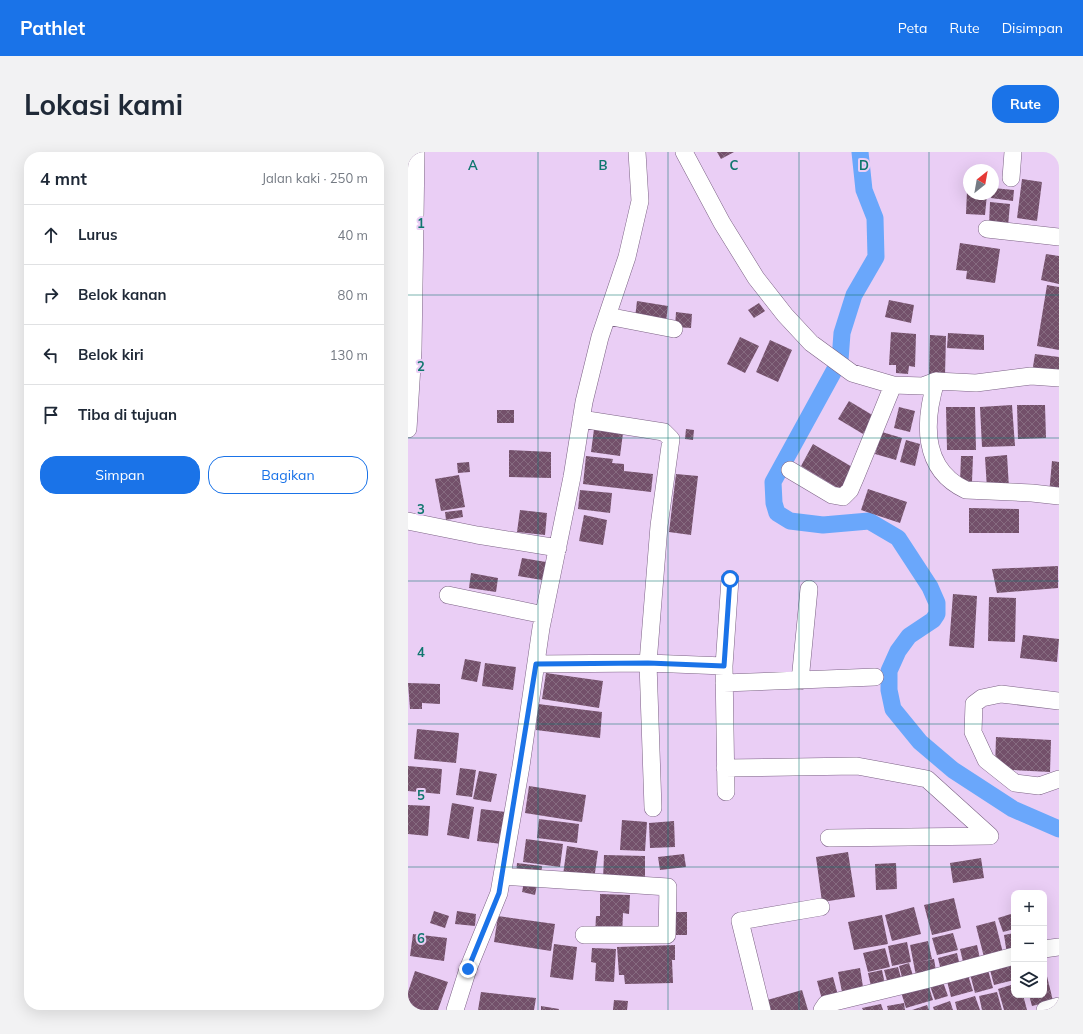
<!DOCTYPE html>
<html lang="id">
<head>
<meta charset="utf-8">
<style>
  body { margin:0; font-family:Mulish,sans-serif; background:#f2f2f3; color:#1f2937 }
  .controls { position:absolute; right:12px; bottom:12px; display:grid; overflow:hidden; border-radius:8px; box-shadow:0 4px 16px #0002 }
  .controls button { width:36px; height:36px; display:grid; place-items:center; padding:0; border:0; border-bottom:1px solid #e0e1e3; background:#fff; color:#1f2937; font:20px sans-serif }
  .compass { position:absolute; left:555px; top:12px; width:36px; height:36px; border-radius:50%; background:#fff; box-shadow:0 4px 16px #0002; rotate:31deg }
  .stop { position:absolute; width:12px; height:12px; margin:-9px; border:3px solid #1a73e8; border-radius:50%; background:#fff }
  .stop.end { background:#1a73e8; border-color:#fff; box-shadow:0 1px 4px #0008 }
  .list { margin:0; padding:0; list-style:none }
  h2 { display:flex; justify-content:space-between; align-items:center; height:52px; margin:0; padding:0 16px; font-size:17px }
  h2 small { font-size:13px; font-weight:400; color:#747a83 }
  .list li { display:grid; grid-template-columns:26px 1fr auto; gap:12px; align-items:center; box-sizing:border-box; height:60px; padding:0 16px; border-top:1px solid #e0e1e3 }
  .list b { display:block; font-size:15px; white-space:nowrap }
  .list em { font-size:13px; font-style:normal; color:#747a83 }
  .actions { display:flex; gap:8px; padding:12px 16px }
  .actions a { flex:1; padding:9px 0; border:1px solid #1a73e8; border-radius:16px; text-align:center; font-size:14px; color:#1a73e8 }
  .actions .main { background:#1a73e8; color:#fff }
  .icon { flex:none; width:22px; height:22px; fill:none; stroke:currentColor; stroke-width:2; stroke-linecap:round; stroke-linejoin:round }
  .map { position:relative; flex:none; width:651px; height:858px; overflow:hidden; border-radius:16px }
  header { display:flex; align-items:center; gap:24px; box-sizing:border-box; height:56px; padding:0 20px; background:#1a73e8; color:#fff }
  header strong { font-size:19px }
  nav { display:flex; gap:22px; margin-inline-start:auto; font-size:14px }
  .intro { display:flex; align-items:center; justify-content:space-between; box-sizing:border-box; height:96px; padding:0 24px }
  h1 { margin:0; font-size:28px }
  .button { padding:10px 18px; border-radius:16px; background:#1a73e8; color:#fff; font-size:14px; font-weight:700 }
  main { display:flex; gap:24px; padding:0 24px }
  aside { flex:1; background:#fff; border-radius:16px; box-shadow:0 4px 16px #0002 }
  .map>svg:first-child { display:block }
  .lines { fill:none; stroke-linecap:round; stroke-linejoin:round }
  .canal { stroke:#6aa7fb; stroke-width:17 }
  .building { fill:url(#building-cross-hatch) }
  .minor-casing { stroke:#7c6385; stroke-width:18 }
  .minor { stroke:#fff; stroke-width:17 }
  .route { stroke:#1a73e8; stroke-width:5 }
  .grid { fill:none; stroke:#0f766e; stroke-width:1; stroke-opacity:0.55 }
  .grid-label { font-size:13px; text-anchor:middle; font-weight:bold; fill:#0f766e; stroke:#eacef5; stroke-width:4; stroke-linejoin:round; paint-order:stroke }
</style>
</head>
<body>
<header>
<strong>Pathlet</strong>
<nav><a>Peta</a><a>Rute</a><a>Disimpan</a></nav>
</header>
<div class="intro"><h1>Lokasi kami</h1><a class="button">Rute</a></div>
<main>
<aside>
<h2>4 mnt<small>Jalan kaki · 250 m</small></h2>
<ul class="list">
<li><svg class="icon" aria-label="ahead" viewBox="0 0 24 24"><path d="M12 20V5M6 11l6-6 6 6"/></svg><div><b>Lurus</b></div><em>40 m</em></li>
<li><svg class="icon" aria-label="right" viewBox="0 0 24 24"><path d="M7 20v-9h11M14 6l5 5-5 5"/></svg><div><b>Belok kanan</b></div><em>80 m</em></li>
<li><svg class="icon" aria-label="left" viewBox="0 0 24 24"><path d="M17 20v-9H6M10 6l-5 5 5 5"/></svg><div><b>Belok kiri</b></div><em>130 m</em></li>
<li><svg class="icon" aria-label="arrive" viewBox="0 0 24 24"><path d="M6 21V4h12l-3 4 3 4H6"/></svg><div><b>Tiba di tujuan</b></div></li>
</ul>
<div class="actions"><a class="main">Simpan</a><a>Bagikan</a></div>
</aside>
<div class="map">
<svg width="651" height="858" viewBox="0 0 651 858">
  <defs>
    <pattern id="building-cross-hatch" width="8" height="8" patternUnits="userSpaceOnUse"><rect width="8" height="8" fill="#73506a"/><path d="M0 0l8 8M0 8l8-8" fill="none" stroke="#866b80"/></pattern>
  </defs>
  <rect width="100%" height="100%" fill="#eacef5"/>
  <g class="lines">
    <path class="canal" d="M 452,0 L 456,38 L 467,66 L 468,105 L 446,143 L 434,181 L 432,208 L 365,330 L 366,351 L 369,361 L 382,369 L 415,373 L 461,369 L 490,386 L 522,435 L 529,451 L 529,462 L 525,468 L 501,484 L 490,499 L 481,519 L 481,538 L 485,557 L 512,590 L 545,618 L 605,657 L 651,677"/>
  </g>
  <path class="building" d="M 309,0 L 326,0 L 313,7 Z
    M 614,27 L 634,30 L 629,69 L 609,66 Z
    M 585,36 L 606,38 L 605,49 L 583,46 Z
    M 559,39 L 561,42 L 579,42 L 577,63 L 558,62 Z
    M 582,50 L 602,52 L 600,74 L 581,73 Z
    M 552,91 L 592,97 L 587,131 L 558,127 L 559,119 L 548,118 Z
    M 638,102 L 651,104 L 651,132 L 633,128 Z
    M 639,133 L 651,135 L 651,198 L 629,194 Z
    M 481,148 L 506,153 L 503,171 L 477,165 Z
    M 229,149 L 260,154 L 258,170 L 227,166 Z
    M 351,151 L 357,159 L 346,166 L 340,158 Z
    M 268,160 L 284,162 L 283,176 L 267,175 Z
    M 483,180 L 508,182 L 507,215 L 501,214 L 500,222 L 488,221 L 488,213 L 481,213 Z
    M 540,181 L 576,183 L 576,198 L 539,196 Z
    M 522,183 L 538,184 L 537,223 L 521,223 Z
    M 332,185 L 351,194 L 337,221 L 319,212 Z
    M 362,188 L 384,198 L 370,230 L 348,220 Z
    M 627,202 L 651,205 L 651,224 L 624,221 Z
    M 441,249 L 466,264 L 455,282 L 430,267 Z
    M 604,253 L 607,294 L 574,295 L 572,255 Z
    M 609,253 L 637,253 L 638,286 L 610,287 Z
    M 491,255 L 507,259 L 502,280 L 486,276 Z
    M 538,255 L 567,255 L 568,298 L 539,298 Z
    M 89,258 L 106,258 L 106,271 L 89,271 Z
    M 186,277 L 215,281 L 212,304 L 183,300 Z
    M 278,277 L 286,278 L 285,288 L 277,287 Z
    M 474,280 L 494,286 L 488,308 L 467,302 Z
    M 498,288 L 512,292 L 507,314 L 492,310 Z
    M 405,292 L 446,316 L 433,338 L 393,314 Z
    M 101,298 L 143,300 L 143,326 L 101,325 Z
    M 599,303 L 601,336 L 579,337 L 577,305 Z
    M 178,304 L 205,307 L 204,311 L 216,312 L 216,319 L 245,322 L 243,340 L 175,332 Z
    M 553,304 L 565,304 L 564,330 L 552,330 Z
    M 644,309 L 651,310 L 651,343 L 641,342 Z
    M 61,310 L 62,320 L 50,321 L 49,311 Z
    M 268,322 L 290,324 L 283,383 L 261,380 Z
    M 51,323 L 57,355 L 33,359 L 27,327 Z
    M 460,337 L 499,350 L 492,371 L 453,358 Z
    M 172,338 L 204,341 L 202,361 L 170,357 Z
    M 561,356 L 611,357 L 611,381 L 561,381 Z
    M 54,358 L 55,365 L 38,368 L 37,360 Z
    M 112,358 L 139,361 L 137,383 L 109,380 Z
    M 176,363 L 199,368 L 195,393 L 171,389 Z
    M 114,406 L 138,410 L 134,428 L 110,424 Z
    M 650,414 L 650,436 L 589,441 L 584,417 Z
    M 63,421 L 90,426 L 88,440 L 61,436 Z
    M 545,442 L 569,444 L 566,496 L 541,494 Z
    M 581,445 L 608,446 L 607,490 L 580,489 Z
    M 615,483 L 651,487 L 649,510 L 612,506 Z
    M 57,507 L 73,510 L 69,530 L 53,527 Z
    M 77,511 L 108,515 L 105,538 L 74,534 Z
    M 138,521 L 195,529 L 191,556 L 134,547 Z
    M 0,531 L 32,532 L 32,552 L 14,551 L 14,557 L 2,557 Z
    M 130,552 L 194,560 L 192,586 L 128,578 Z
    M 9,577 L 51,581 L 48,611 L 6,607 Z
    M 588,585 L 643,588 L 642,620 L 587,617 Z
    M 0,614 L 34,617 L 32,642 L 0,639 Z
    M 52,616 L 68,618 L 64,645 L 48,643 Z
    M 71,619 L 89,622 L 83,650 L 65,647 Z
    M 121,634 L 178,643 L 174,670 L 117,661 Z
    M 44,651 L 66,655 L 61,687 L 39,683 Z
    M 0,653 L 22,654 L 20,684 L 0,682 Z
    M 73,657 L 98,660 L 94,692 L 69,689 Z
    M 131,667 L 171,672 L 169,691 L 129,686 Z
    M 214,668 L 239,670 L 237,699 L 212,698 Z
    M 266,669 L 267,695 L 242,696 L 241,671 Z
    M 118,687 L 155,692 L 152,715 L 115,710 Z
    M 159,694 L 190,699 L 186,728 L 155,723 Z
    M 440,700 L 447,745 L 414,750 L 408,705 Z
    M 276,702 L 278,715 L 252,718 L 250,705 Z
    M 196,703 L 237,704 L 237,729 L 195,728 Z
    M 573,706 L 576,726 L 545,731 L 542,711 Z
    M 109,711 L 134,714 L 133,725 L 108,723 Z
    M 488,711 L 489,737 L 468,738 L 467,712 Z
    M 116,730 L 129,733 L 127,743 L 114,740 Z
    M 192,742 L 222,743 L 221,762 L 215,761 L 214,784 L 187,783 L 188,764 L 192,764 Z
    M 546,746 L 553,776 L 524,783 L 516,753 Z
    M 506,755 L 513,782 L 484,789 L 477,763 Z
    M 26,759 L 41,764 L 37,776 L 22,771 Z
    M 49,759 L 68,762 L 67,774 L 47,772 Z
    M 260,760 L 279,760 L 279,783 L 259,783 Z
    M 606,761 L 606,777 L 595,780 L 590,766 Z
    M 474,763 L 480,792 L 446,798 L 440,770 Z
    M 90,764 L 147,772 L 143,799 L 86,790 Z
    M 587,769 L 596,805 L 577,809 L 568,774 Z
    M 545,781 L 550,798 L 529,803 L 524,786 Z
    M 606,781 L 606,801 L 599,802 L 596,783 Z
    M 5,782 L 39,786 L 36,809 L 2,804 Z
    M 520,789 L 524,807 L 510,810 L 526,807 L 529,825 L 509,829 L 502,793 Z
    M 499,790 L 503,810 L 484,814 L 480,794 Z
    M 146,792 L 169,795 L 165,828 L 142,825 Z
    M 267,793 L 267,808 L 264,808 L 265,831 L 217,832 L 216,823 L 211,823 L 209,795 Z
    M 569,793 L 573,811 L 556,814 L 552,797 Z
    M 184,796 L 208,797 L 206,830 L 187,829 L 188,811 L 183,810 Z
    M 477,796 L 482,815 L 460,820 L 455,801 Z
    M 549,801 L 552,814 L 533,819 L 530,806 Z
    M 501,811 L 507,830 L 496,833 L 491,814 Z
    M 606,812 L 606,828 L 586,833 L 582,818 Z
    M 490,815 L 495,833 L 481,836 L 476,818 Z
    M 452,816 L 456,841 L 435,845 L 430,820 Z
    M 637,816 L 645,849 L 624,854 L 621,843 L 636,843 Z
    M 474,818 L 478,837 L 464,839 L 460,821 Z
    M 580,818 L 585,836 L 567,841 L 562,822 Z
    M 7,819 L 40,830 L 30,858 L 0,858 L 0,840 Z
    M 560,823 L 565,839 L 543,845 L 539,829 Z
    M 425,825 L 431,847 L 415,851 L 409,829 Z
    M 535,830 L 540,844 L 527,848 L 522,834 Z
    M 520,832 L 525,848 L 498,856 L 493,840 Z
    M 606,832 L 606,843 L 615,843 L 619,858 L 596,858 L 590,837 Z
    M 394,838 L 400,858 L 359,858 L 356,849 Z
    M 73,840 L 128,846 L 126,858 L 70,858 Z
    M 589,840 L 594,858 L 574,858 L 571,844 Z
    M 567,844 L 572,858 L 549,858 L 547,850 Z
    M 206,848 L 220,849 L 219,858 L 205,858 Z
    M 542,849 L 545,858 L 526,858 L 525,855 Z
    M 496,851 L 497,858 L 480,858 L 479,854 Z
    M 473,852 L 475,858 L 455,858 L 454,856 Z
    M 519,853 L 521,858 L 504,858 Z
    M 133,854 L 151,857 L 151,858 L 133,858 Z"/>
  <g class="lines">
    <g class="minor-casing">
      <path id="minor" d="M 276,0 L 314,71 L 348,126 L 377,163 L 403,191 L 444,221 L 485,233 L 515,234 L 528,229 L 568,231 L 623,224 L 651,226
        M 603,26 L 605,0
        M 579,77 L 651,85
        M 199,164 L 266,177
        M 528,229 C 516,269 513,317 558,338 L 624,341 L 651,344
        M 173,267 L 256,280 L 263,287 L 251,374 L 240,511 L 245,656
        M 0,277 L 5,198 L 8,0
        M 382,318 L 424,343 L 435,345 L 442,338 L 448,324 L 485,233
        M 0,369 L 69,383 L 150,396
        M 40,443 L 136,463
        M 128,512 L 240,511 L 316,514
        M 392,529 L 401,437
        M 316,531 L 467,525
        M 651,549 L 593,542 L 574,546 L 566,552 L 565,580 L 578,608 L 607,631 L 631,634 L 651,627
        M 317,616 L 449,614 L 519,627 L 582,684 L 421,686
        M 318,640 L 316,514 L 322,427
        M 94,724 L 260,735 L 259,783 L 176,783
        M 636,797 L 651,795
        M 47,858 L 60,817 L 91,741 L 113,614 L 133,476 L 164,325 L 176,250 L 192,185 L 219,105 L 232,49 L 229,0
        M 354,858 L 332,769 L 413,755
        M 414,858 L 418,852 L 517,828 L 606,804
        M 637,858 L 651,854"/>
    </g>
    <use href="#minor" class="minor"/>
  </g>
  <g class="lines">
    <path class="route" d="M 60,817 L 91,741 L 128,512 L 240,511 L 316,514 L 322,427"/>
  </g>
  <path class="grid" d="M 130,0 L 130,858M 260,0 L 260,858M 391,0 L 391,858M 521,0 L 521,858M 0,143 L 651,143M 0,286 L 651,286M 0,429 L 651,429M 0,572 L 651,572M 0,715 L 651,715"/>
  <g class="grid-label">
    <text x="65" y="18">A</text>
    <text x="195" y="18">B</text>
    <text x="326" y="18">C</text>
    <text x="456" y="18">D</text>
    <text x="13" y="76">1</text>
    <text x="13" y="219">2</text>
    <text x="13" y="362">3</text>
    <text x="13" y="505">4</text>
    <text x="13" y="648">5</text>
    <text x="13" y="791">6</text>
  </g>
</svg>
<div class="controls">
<button>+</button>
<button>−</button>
<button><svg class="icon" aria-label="layers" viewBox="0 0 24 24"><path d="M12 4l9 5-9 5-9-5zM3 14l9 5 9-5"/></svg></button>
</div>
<svg class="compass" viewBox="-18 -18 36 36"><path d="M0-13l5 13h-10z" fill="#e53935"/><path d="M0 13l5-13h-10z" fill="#747a83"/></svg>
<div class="stop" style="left:322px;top:427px"></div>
<div class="stop end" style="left:60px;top:817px"></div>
</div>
</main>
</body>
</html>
